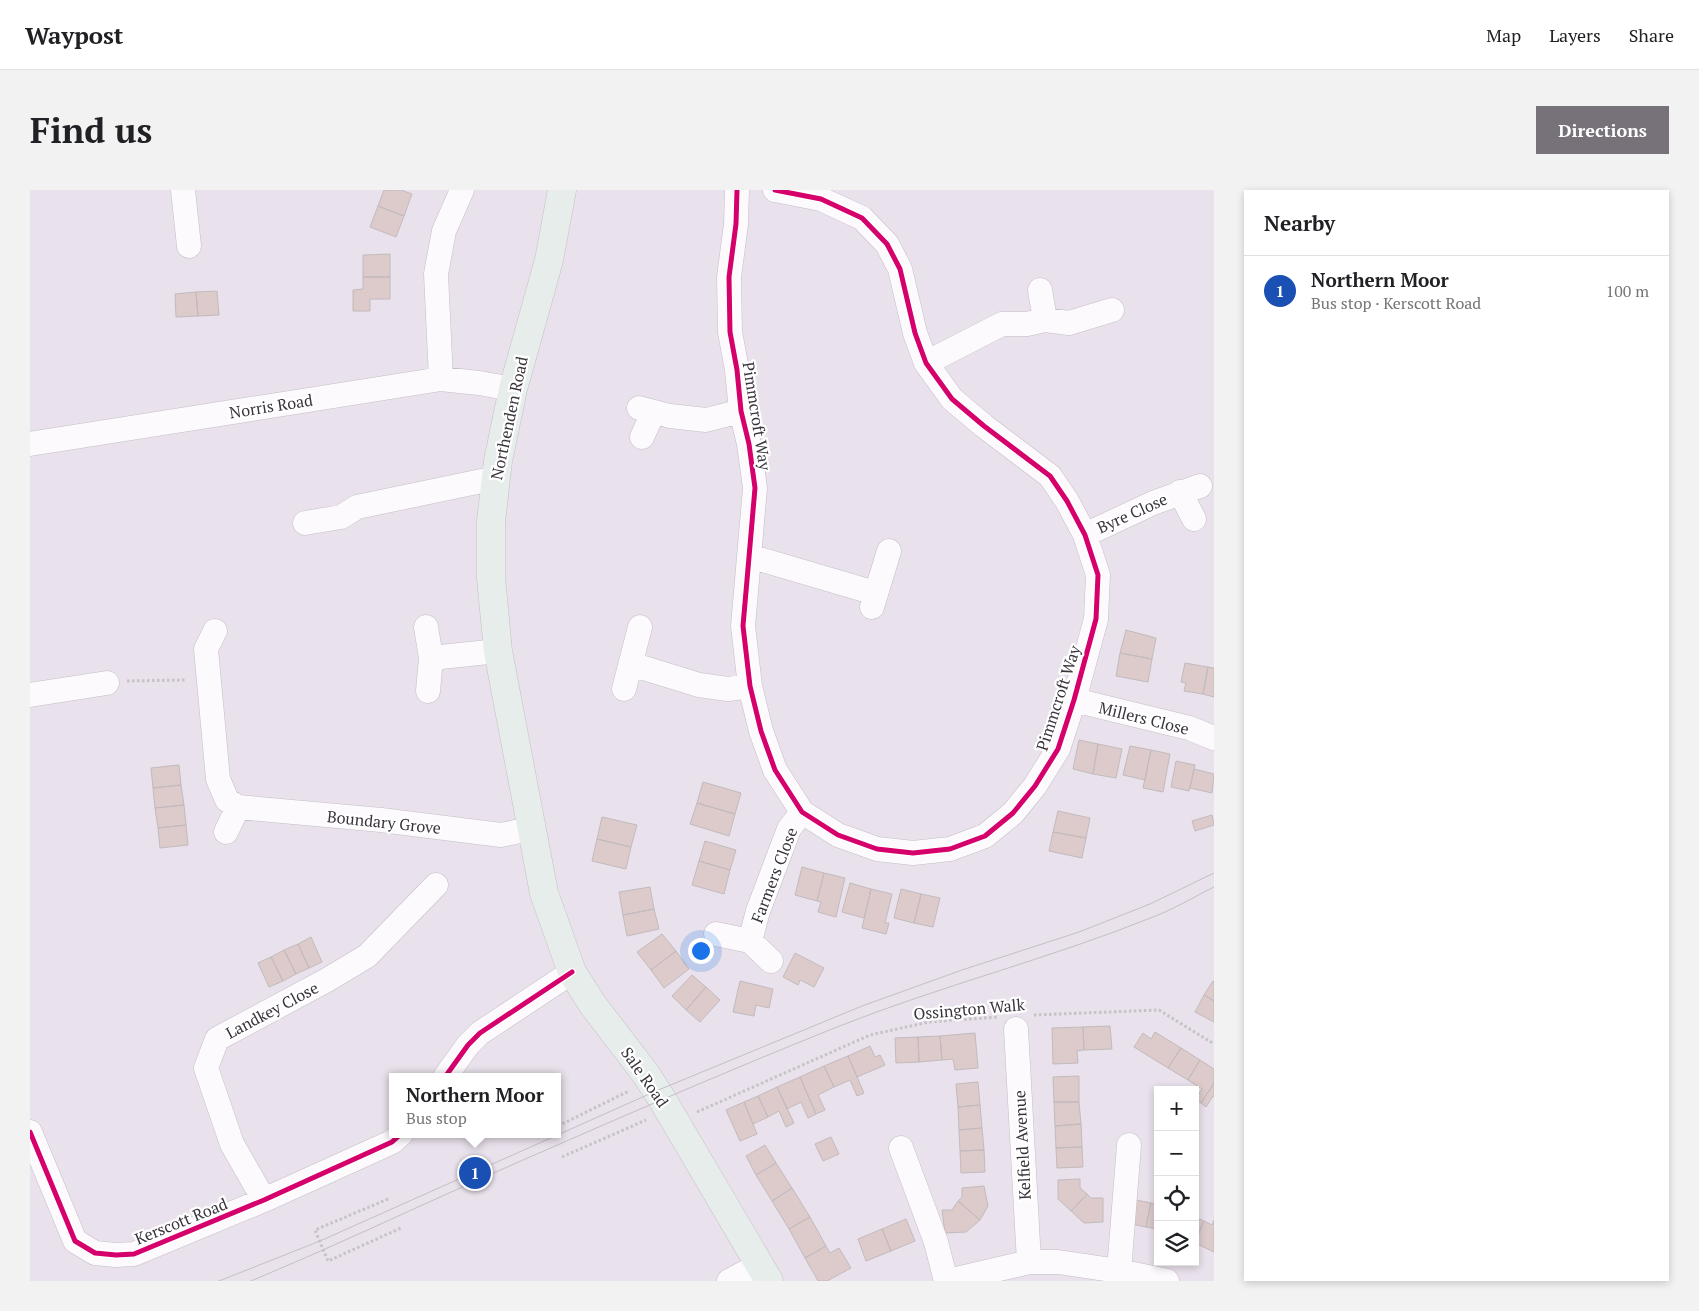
<!DOCTYPE html>
<html lang="en">
<head>
<meta charset="utf-8">
<style>
  body { margin:0; font-family:"PT Serif",serif; background:#f2f2f2; color:#202124 }
  .controls { position:absolute; right:15px; bottom:15px; display:grid; overflow:hidden; border-radius:0px; box-shadow:0 2px 8px #0003 }
  .controls button { width:45px; height:45px; display:grid; place-items:center; padding:0; border:0; border-bottom:1px solid #e0e0e0; background:#fff; color:#202124; font:25px sans-serif }
  .you { position:absolute; left:670px; top:760px; width:18px; height:18px; margin:-12px; border:4px solid #fff; border-radius:50%; background:#1a73e8; box-shadow:0 0 0 8px #1a73e833 }
  .badge { display:grid; place-items:center; width:32px; height:32px; border-radius:50%; background:#777179; color:#fff; font-size:16px; font-weight:700 }
  .pin { position:absolute; translate:-50% -50%; border:2px solid #fff; box-shadow:0 1px 5px #0006 }
  .popup { position:absolute; left:359px; top:883px; width:172px; height:65px; box-sizing:border-box; display:grid; place-content:center; border-radius:0px; background:#fff; filter:drop-shadow(0 1px 4px #0005); font-size:16px; white-space:nowrap; color:#757577 }
  .popup b { font-size:19px; color:#202124 }
  .popup::after { content:''; position:absolute; left:50%; top:100%; margin-left:-10px; border:10px solid transparent; border-top-color:#fff }
  .list { margin:0; padding:0; list-style:none }
  h2 { display:flex; justify-content:space-between; align-items:center; height:65px; margin:0; padding:0 20px; font-size:21px }
  h2 small { font-size:16px; font-weight:400; color:#757577 }
  .list li { display:grid; grid-template-columns:32px 1fr auto; gap:15px; align-items:center; box-sizing:border-box; height:70px; padding:0 20px; border-top:1px solid #e0e0e0 }
  .list b { display:block; font-size:19px; white-space:nowrap }
  .list p { margin:0; font-size:16px; white-space:nowrap; color:#757577 }
  .list em { font-size:16px; font-style:normal; color:#757577 }
  .icon { flex:none; width:28px; height:28px; fill:none; stroke:currentColor; stroke-width:2; stroke-linecap:round; stroke-linejoin:round }
  .map { position:relative; flex:none; width:1184px; height:1091px; overflow:hidden; border-radius:0px }
  header { display:flex; align-items:center; gap:30px; box-sizing:border-box; height:70px; padding:0 25px; background:#fff; border-bottom:1px solid #e0e0e0 }
  header strong { font-size:24px }
  nav { display:flex; gap:28px; margin-inline-start:auto; font-size:18px }
  .intro { display:flex; align-items:center; justify-content:space-between; box-sizing:border-box; height:120px; padding:0 30px }
  h1 { margin:0; font-size:35px }
  .button { padding:12px 22px; border-radius:0px; background:#777179; color:#fff; font-size:18px; font-weight:700 }
  main { display:flex; gap:30px; padding:0 30px }
  aside { flex:1; background:#fff; border-radius:0px; box-shadow:0 2px 8px #0003 }
  .map>svg:first-child { display:block }
  .building { fill:#ddcbcc; stroke:#c2babd }
  .lines { fill:none; stroke-linecap:round; stroke-linejoin:round }
  .minor-casing { stroke:#c4bec6; stroke-width:25 }
  .major-casing { stroke:#c4c1c5; stroke-width:29 }
  .path { stroke:#c5c3c6; stroke-width:3; stroke-dasharray:2.5 2.5; stroke-linecap:butt }
  .minor { stroke:#fcfafc; stroke-width:24 }
  .major { stroke:#e6edeb; stroke-width:28 }
  .tram { stroke:#c2c0c2; stroke-width:1 }
  .cycleway-casing { stroke:#fff; stroke-width:8 }
  .cycleway { stroke:#d6006c; stroke-width:5 }
  .labels { text-anchor:middle; dominant-baseline:central; stroke-width:4.5; stroke-linejoin:round; paint-order:stroke }
  .street-label { font-size:16px; fill:#39343b; stroke:#fff }
</style>
</head>
<body>
<header>
<strong>Waypost</strong>
<nav><a>Map</a><a>Layers</a><a>Share</a></nav>
</header>
<div class="intro"><h1>Find us</h1><a class="button">Directions</a></div>
<main>
<div class="map">
<svg width="1184" height="1091" viewBox="0 0 1184 1091">
  <rect width="100%" height="100%" fill="#e9e1eb"/>
  <path class="building" d="M 354,0 L 371,0 L 382,4 L 374,26 L 348,16 Z
    M 348,16 L 374,26 L 366,47 L 340,37 Z
    M 360,64 L 360,87 L 333,87 L 333,65 Z
    M 333,87 L 360,87 L 360,109 L 340,109 L 340,121 L 323,121 L 323,100 L 333,99 Z
    M 187,101 L 189,125 L 168,126 L 166,102 Z
    M 166,102 L 168,126 L 146,127 L 145,104 Z
    M 1096,440 L 1126,448 L 1122,469 L 1090,463 Z
    M 1090,463 L 1122,469 L 1118,492 L 1086,486 Z
    M 1155,473 L 1178,477 L 1173,504 L 1154,501 L 1156,493 L 1151,492 Z
    M 1178,477 L 1184,478 L 1184,507 L 1173,504 Z
    M 1049,550 L 1068,554 L 1063,584 L 1043,579 Z
    M 1068,554 L 1092,559 L 1086,588 L 1063,584 Z
    M 1100,556 L 1121,560 L 1115,590 L 1093,585 Z
    M 1121,560 L 1140,564 L 1133,602 L 1113,598 Z
    M 1146,571 L 1165,575 L 1159,601 L 1141,597 Z
    M 149,575 L 151,595 L 123,598 L 121,578 Z
    M 1164,579 L 1184,584 L 1182,603 L 1160,598 Z
    M 673,592 L 711,603 L 705,624 L 667,613 Z
    M 151,595 L 154,615 L 125,618 L 123,598 Z
    M 667,613 L 705,624 L 699,646 L 660,634 Z
    M 154,615 L 156,635 L 128,638 L 125,618 Z
    M 1028,621 L 1060,628 L 1056,648 L 1023,642 Z
    M 1182,625 L 1184,635 L 1165,641 L 1162,631 Z
    M 572,627 L 607,635 L 601,657 L 567,649 Z
    M 156,635 L 158,655 L 130,658 L 128,638 Z
    M 1023,642 L 1056,648 L 1052,668 L 1019,661 Z
    M 567,649 L 601,657 L 596,679 L 562,671 Z
    M 675,651 L 706,660 L 700,680 L 669,671 Z
    M 669,671 L 700,680 L 694,704 L 662,695 Z
    M 772,677 L 794,683 L 787,711 L 765,705 Z
    M 794,683 L 815,688 L 806,727 L 788,722 L 791,712 L 787,711 Z
    M 820,693 L 841,699 L 834,728 L 812,722 Z
    M 620,697 L 624,719 L 593,725 L 589,702 Z
    M 841,699 L 862,704 L 855,733 L 859,733 L 856,744 L 832,738 Z
    M 871,699 L 891,704 L 884,733 L 864,728 Z
    M 891,704 L 910,708 L 903,737 L 884,733 Z
    M 624,719 L 629,739 L 597,746 L 593,725 Z
    M 632,744 L 646,761 L 621,780 L 607,762 Z
    M 281,747 L 292,772 L 279,778 L 268,754 Z
    M 268,754 L 279,778 L 266,784 L 254,760 Z
    M 254,760 L 266,784 L 253,791 L 241,767 Z
    M 646,761 L 659,779 L 634,798 L 621,780 Z
    M 765,763 L 794,778 L 784,797 L 770,790 L 768,795 L 753,787 Z
    M 241,767 L 253,791 L 239,797 L 228,773 Z
    M 662,785 L 676,797 L 656,820 L 642,806 Z
    M 710,791 L 743,799 L 739,818 L 726,815 L 724,826 L 703,822 Z
    M 1183,791 L 1184,792 L 1184,811 L 1174,805 Z
    M 676,797 L 690,810 L 670,832 L 656,820 Z
    M 1174,805 L 1184,811 L 1184,832 L 1165,822 Z
    M 1080,836 L 1082,859 L 1054,860 L 1053,837 Z
    M 1053,837 L 1054,860 L 1047,861 L 1048,873 L 1023,874 L 1022,838 Z
    M 1125,842 L 1151,858 L 1138,878 L 1104,857 L 1113,843 L 1121,849 Z
    M 945,843 L 948,878 L 925,880 L 923,869 L 912,870 L 910,846 Z
    M 910,846 L 912,870 L 889,872 L 888,847 Z
    M 888,847 L 889,872 L 866,873 L 865,848 Z
    M 840,856 L 845,867 L 850,865 L 855,875 L 827,887 L 818,866 Z
    M 1151,858 L 1170,870 L 1158,890 L 1138,878 Z
    M 818,866 L 834,903 L 827,906 L 820,890 L 804,897 L 794,876 Z
    M 1170,870 L 1184,879 L 1184,893 L 1171,913 L 1165,909 L 1172,899 L 1158,890 Z
    M 794,876 L 804,897 L 788,905 L 795,920 L 786,924 L 770,887 Z
    M 1049,886 L 1049,912 L 1024,912 L 1023,887 Z
    M 770,887 L 786,924 L 778,928 L 771,912 L 757,919 L 747,897 Z
    M 948,892 L 950,915 L 928,917 L 926,894 Z
    M 1184,893 L 1184,907 L 1183,906 L 1176,917 L 1171,913 Z
    M 747,897 L 764,933 L 756,937 L 749,921 L 738,927 L 728,906 Z
    M 728,906 L 738,927 L 723,934 L 714,912 Z
    M 714,912 L 727,944 L 710,951 L 696,920 Z
    M 1024,912 L 1049,912 L 1051,934 L 1025,936 Z
    M 950,915 L 952,938 L 929,940 L 928,917 Z
    M 1051,934 L 1052,957 L 1026,958 L 1025,936 Z
    M 952,938 L 954,960 L 930,961 L 929,940 Z
    M 801,947 L 809,964 L 793,971 L 785,954 Z
    M 735,955 L 746,973 L 726,985 L 716,966 Z
    M 1052,957 L 1053,977 L 1027,978 L 1026,958 Z
    M 954,960 L 955,982 L 931,983 L 930,961 Z
    M 746,973 L 762,998 L 742,1011 L 726,985 Z
    M 1050,989 L 1050,998 L 1057,1004 L 1041,1021 L 1028,1009 L 1028,990 Z
    M 954,996 L 958,1016 L 950,1030 L 928,1011 L 932,1007 L 932,998 Z
    M 762,998 L 780,1027 L 759,1039 L 742,1011 Z
    M 1057,1004 L 1061,1008 L 1073,1008 L 1073,1032 L 1054,1033 L 1041,1021 Z
    M 1101,1009 L 1121,1013 L 1116,1037 L 1097,1033 Z
    M 928,1011 L 950,1030 L 936,1042 L 915,1043 L 912,1020 L 922,1020 Z
    M 1121,1013 L 1128,1015 L 1128,1039 L 1116,1037 Z
    M 780,1027 L 796,1056 L 775,1068 L 759,1039 Z
    M 1165,1027 L 1174,1031 L 1165,1050 Z
    M 876,1029 L 885,1051 L 861,1061 L 852,1039 Z
    M 1184,1030 L 1184,1062 L 1165,1053 L 1174,1031 L 1182,1035 Z
    M 852,1039 L 861,1061 L 836,1071 L 828,1049 Z
    M 796,1056 L 800,1063 L 809,1058 L 821,1078 L 797,1091 L 788,1091 L 775,1068 Z"/>
  <g class="lines">
    <g class="minor-casing">
      <path id="minor" d="M 153,0 L 159,56
        M 707,0 L 706,34 L 699,87 L 700,142 L 707,180 L 711,221 L 719,254 L 725,298 L 713,436 L 720,496 L 731,541 L 745,580 L 772,622 L 808,645 L 847,659 L 883,663 L 920,659 L 955,646 L 983,623 L 1005,596 L 1028,559 L 1044,510 L 1066,429 L 1068,385 L 1055,345 L 1037,311 L 1020,286 L 954,236 L 922,209 L 896,173 L 885,143 L 870,79 L 857,54 L 832,28 L 791,9 L 745,0
        M 1010,100 L 1015,130
        M 896,173 L 972,134 L 997,134 L 1015,130 L 1039,133 L 1082,120
        M 411,189 L 406,84 L 414,41 L 432,0
        M 609,218 L 640,226 L 676,230 L 711,221
        M 612,247 L 623,223
        M 0,254 L 411,189 L 449,193 L 483,199
        M 1150,302 L 1164,329
        M 275,333 L 311,327 L 327,317 L 466,288
        M 1055,345 L 1123,313 L 1170,296
        M 719,366 L 845,403
        M 842,417 L 859,361
        M 396,437 L 401,468 L 398,501
        M 185,441 L 176,459 L 188,589 L 197,610 L 208,617 L 351,630 L 471,645 L 500,639
        M 401,468 L 468,461
        M 601,474 L 669,495 L 698,499 L 720,496
        M 594,499 L 610,437
        M 0,505 L 77,493
        M 1044,510 L 1159,538 L 1184,548
        M 196,642 L 208,617
        M 686,744 L 720,751 L 741,771
        M 720,751 L 728,721 L 759,639 L 772,622
        M 986,839 L 999,1072
        M 415,887 L 438,855 L 450,843 L 542,782
        M 0,942 L 45,1051 L 65,1063 L 86,1065 L 104,1064 L 234,1010 L 362,952 L 371,944
        M 871,958 L 906,1052 L 916,1091
        M 234,1010 L 202,954 L 176,878 L 187,849 L 297,790 L 337,766 L 406,695
        M 1089,1081 L 1099,955
        M 699,1091 L 729,1075
        M 918,1091 L 999,1072 L 1028,1072 L 1089,1081 L 1137,1091"/>
    </g>
    <g class="major-casing">
      <path id="major" d="M 532,0 L 519,70 L 483,199 L 468,271 L 461,331 L 461,388 L 468,461 L 514,703 L 542,782 L 563,815 L 615,883 L 632,909 L 739,1091"/>
    </g>
    <path class="path" d="M 97,491 L 156,490
      M 1004,825 L 1129,820 L 1184,854
      M 667,922 L 840,845 L 899,832 L 968,827
      M 528,936 L 599,901
      M 532,967 L 616,930
      M 358,1009 L 285,1040 L 298,1071 L 371,1038"/>
    <use href="#minor" class="minor"/>
    <use href="#major" class="major"/>
    <path class="tram" d="M 189,1091 L 290,1051 L 626,901 L 832,816 L 932,780 L 1049,742 L 1120,714 L 1184,683
      M 221,1091 C 298,1059 374,1023 450,989 C 568,937 687,885 807,837 C 910,796 1019,769 1123,727 C 1144,719 1164,707 1184,697"/>
    <g class="cycleway-casing">
      <path id="cycleway" d="M 707,0 L 706,34 L 699,87 L 700,142 L 707,180 L 711,221 L 719,254 L 725,298 L 713,436 L 720,496 L 731,541 L 745,580 L 772,622 L 808,645 L 847,659 L 883,663 L 920,659 L 955,646 L 983,623 L 1005,596 L 1028,559 L 1044,510 L 1066,429 L 1068,385 L 1055,345 L 1037,311 L 1020,286 L 954,236 L 922,209 L 896,173 L 885,143 L 870,79 L 857,54 L 832,28 L 791,9 L 745,0
        M 415,887 L 438,855 L 450,843 L 542,782
        M 0,942 L 45,1051 L 65,1063 L 86,1065 L 104,1064 L 234,1010 L 362,952 L 371,944"/>
    </g>
    <use href="#cycleway" class="cycleway"/>
  </g>
  <g class="labels">
    <g class="street-label">
      <text transform="translate(241 216) rotate(-9)">Norris Road</text>
      <text transform="translate(727 226) rotate(81)">Pimmcroft Way</text>
      <text transform="translate(479 228) rotate(-78)">Northenden Road</text>
      <text transform="translate(1102 323) rotate(-24)">Byre Close</text>
      <text transform="translate(1028 508) rotate(-72)">Pimmcroft Way</text>
      <text transform="translate(1114 528) rotate(14)">Millers Close</text>
      <text transform="translate(354 632) rotate(6)">Boundary Grove</text>
      <text transform="translate(744 685) rotate(-69)">Farmers Close</text>
      <text transform="translate(939 819) rotate(-5)">Ossington Walk</text>
      <text transform="translate(242 820) rotate(-28)">Landkey Close</text>
      <text transform="translate(615 887) rotate(55)">Sale Road</text>
      <text transform="translate(992 955) rotate(-93)">Kelfield Avenue</text>
      <text transform="translate(151 1031) rotate(-22)">Kerscott Road</text>
    </g>
  </g>
</svg>
<div class="controls">
<button>+</button>
<button>−</button>
<button><svg class="icon" aria-label="locate" viewBox="0 0 24 24"><circle cx="12" cy="12" r="6"/><path d="M12 2v4M12 18v4M2 12h4M18 12h4"/></svg></button>
<button><svg class="icon" aria-label="layers" viewBox="0 0 24 24"><path d="M12 4l9 5-9 5-9-5zM3 14l9 5 9-5"/></svg></button>
</div>
<div class="you"></div>
<div class="pin badge" style="left:445px;top:983px;background:#1a4fb4">1</div>
<div class="popup"><b>Northern Moor</b>Bus stop</div>
</div>
<aside>
<h2>Nearby<small></small></h2>
<ul class="list">
<li><span class="badge" style="background:#1a4fb4">1</span><div><b>Northern Moor</b><p>Bus stop · Kerscott Road</p></div><em>100 m</em></li>
</ul>
</aside>
</main>
</body>
</html>
